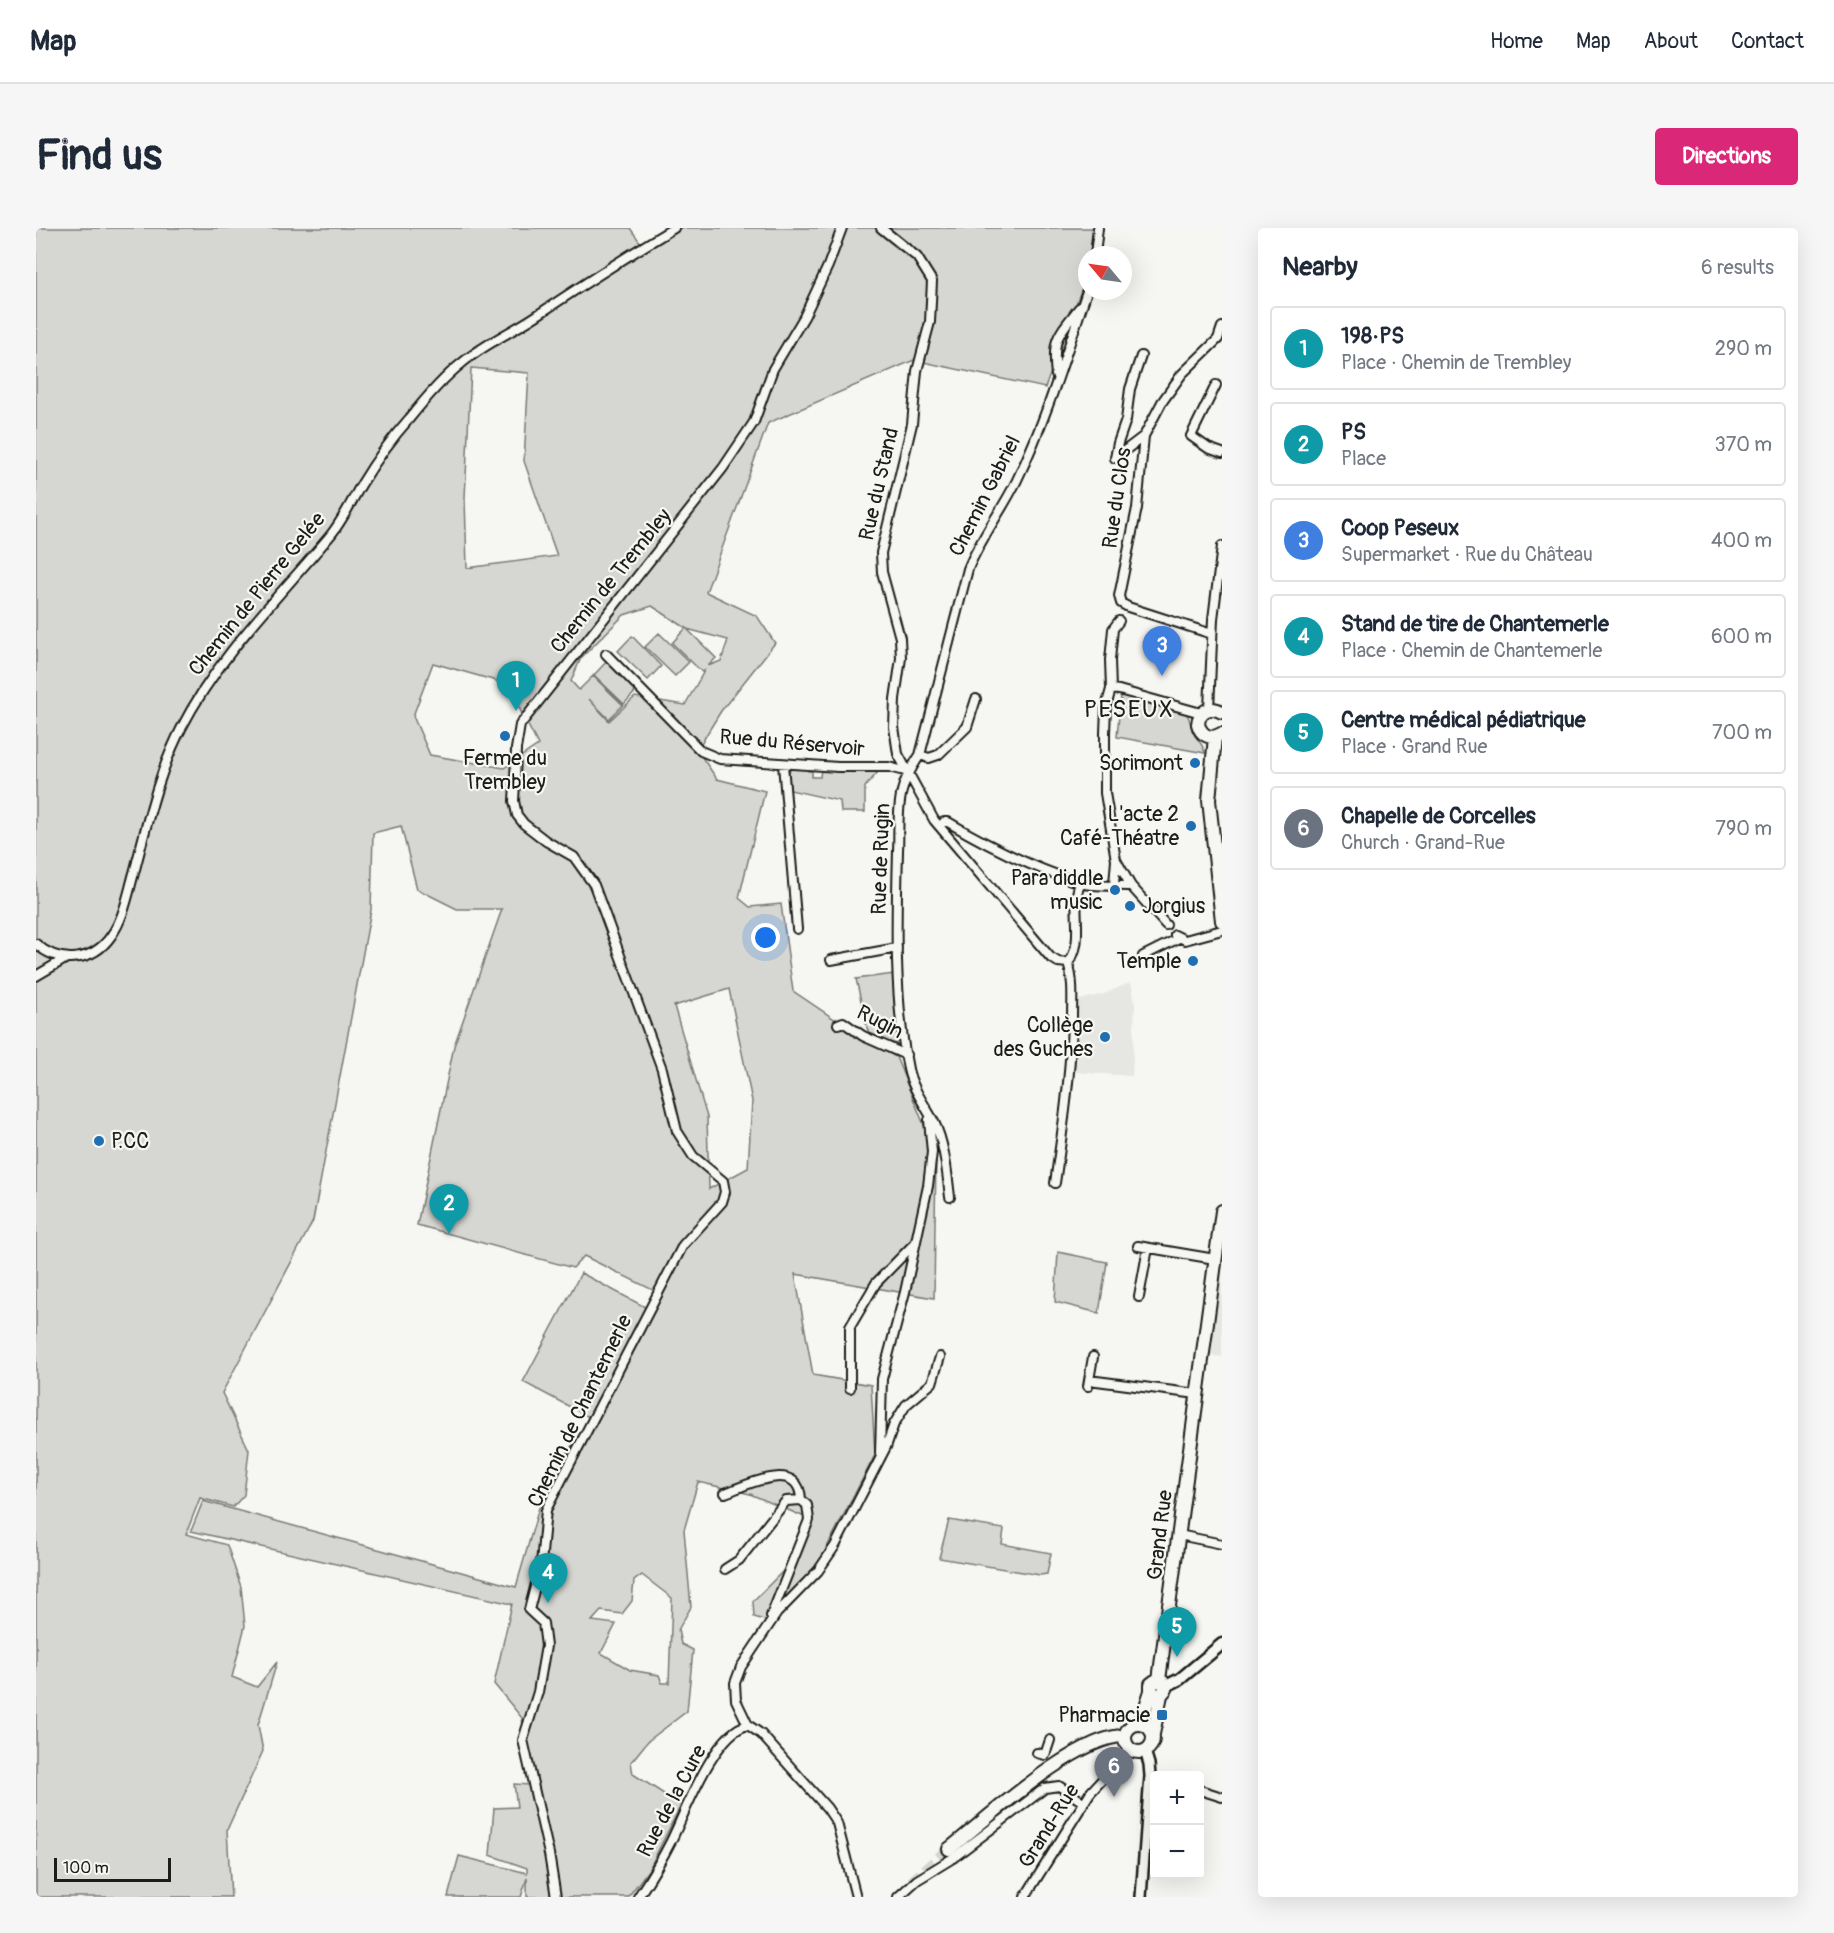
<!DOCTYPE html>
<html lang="en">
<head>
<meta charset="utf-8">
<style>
  body { margin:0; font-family:Pangolin,sans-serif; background:#f6f6f7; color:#1f2937 }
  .controls { position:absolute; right:18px; bottom:18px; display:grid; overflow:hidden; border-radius:6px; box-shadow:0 6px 24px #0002 }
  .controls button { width:54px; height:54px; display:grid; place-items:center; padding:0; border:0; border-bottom:2px solid #e0e1e3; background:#fff; color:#1f2937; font:30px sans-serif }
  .compass { position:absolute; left:1042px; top:18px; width:54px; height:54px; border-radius:50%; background:#fff; box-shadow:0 6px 24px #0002; rotate:299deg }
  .scale { position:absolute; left:18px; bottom:15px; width:117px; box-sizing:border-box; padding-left:6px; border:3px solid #1c1c1c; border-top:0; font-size:16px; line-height:21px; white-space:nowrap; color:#1c1c1c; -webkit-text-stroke:4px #f6f6f2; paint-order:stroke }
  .you { position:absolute; left:730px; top:710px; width:21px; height:21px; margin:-15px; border:4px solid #fff; border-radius:50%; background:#1a73e8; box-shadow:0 0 0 9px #1a73e833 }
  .badge { display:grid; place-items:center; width:39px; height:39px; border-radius:50%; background:#db2777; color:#fff; font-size:20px; font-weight:700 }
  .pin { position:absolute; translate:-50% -50px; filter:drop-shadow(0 2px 3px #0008) }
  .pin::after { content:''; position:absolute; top:32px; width:21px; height:18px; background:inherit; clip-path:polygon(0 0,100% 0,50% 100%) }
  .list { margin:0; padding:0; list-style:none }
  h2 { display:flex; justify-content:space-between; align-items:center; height:78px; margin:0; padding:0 24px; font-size:26px }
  h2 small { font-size:20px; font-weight:400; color:#747a83 }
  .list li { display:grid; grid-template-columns:39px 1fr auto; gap:18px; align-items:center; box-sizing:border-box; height:84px; margin:0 12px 12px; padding:0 12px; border:2px solid #e0e1e3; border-radius:6px }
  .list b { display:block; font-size:22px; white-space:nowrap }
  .list p { margin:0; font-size:20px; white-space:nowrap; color:#747a83 }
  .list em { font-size:20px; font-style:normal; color:#747a83 }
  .map { position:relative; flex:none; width:1186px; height:1669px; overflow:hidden; border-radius:6px }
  header { display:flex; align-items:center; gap:36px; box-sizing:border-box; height:84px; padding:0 30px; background:#fff; border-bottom:2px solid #e0e1e3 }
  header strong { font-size:28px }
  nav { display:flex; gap:33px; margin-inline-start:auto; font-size:21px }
  .intro { display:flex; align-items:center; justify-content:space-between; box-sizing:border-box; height:144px; padding:0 36px }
  h1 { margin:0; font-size:42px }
  .button { padding:15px 27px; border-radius:6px; background:#db2777; color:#fff; font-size:21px; font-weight:700 }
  main { display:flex; gap:36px; padding:0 36px }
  aside { flex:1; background:#fff; border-radius:6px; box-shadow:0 6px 24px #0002 }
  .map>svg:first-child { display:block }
  .built { fill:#e6e6e2 }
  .green { fill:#d6d6d2; stroke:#797977; stroke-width:1.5; fill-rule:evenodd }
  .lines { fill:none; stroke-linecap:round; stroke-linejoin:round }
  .primary-tunnel { stroke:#d5d5d2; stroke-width:12; stroke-dasharray:12 6; stroke-linecap:butt }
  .minor-casing { stroke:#1c1c1c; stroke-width:12 }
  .tertiary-casing { stroke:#1c1c1c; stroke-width:14 }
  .secondary-casing { stroke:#1c1c1c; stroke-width:15 }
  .primary-casing { stroke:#1c1c1c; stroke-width:16 }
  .minor { stroke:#f6f6f2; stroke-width:8 }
  .tertiary { stroke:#f6f6f2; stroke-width:9 }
  .secondary { stroke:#f6f6f2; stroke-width:10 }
  .primary { stroke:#f6f6f2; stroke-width:12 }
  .poi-dot { fill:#1f6fb2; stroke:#f6f6f2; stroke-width:2 }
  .labels { text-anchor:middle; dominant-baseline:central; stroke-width:4.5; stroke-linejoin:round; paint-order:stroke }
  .street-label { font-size:21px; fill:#1c1c1c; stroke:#f6f6f2 }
  .poi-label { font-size:21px; fill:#1c1c1c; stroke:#f6f6f2; text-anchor:end }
  .quarter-label { font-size:24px; letter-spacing:1.5px; fill:#1c1c1c; stroke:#f6f6f2 }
</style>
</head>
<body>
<header>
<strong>Map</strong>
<nav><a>Home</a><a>Map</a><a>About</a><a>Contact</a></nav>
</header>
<div class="intro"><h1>Find us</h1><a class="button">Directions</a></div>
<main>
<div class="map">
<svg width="1186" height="1669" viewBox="0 0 1186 1669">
  <rect width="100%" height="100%" fill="#f6f6f2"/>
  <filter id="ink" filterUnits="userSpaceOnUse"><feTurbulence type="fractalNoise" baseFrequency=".0167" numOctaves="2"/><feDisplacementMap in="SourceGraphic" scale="12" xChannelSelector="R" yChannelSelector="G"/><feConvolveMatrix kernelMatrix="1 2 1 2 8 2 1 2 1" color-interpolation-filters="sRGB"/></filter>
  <g filter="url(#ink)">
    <path class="built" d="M 1095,754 L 1099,775 L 1096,848 L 1038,844 L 1043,772 L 1068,766 Z
      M 1182,1040 L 1186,1041 L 1186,1129 L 1173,1127 Z"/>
    <path class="green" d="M 0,0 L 594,0 L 609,21 L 644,0 L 1058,0 L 1054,27 L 1051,27 L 1051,46 L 1009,160 L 878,132 L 732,195 L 670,364 L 721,388 L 739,415 L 685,483 L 661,522 L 681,551 L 729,563 L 703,670 L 714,679 L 745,676 L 757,763 L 828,811 L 860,829 L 900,926 L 898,1070 L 759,1046 L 777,1147 L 835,1157 L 839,1227 L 780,1340 L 731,1393 L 718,1389 L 717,1373 L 757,1333 L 771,1290 L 714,1266 L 662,1254 L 648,1302 L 655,1379 L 642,1402 L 645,1416 L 657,1422 L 651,1483 L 612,1513 L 595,1534 L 597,1546 L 645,1577 L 613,1641 L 592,1669 L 491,1669 L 491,1650 L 485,1669 L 412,1669 L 423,1628 L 491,1645 L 491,1640 L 454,1627 L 458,1580 L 481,1579 L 478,1556 L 494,1557 L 486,1490 L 458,1456 L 476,1376 L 155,1303 L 167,1273 L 480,1359 L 511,1252 L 556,1190 L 621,1064 L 548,1028 L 537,1040 L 381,997 L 418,818 L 466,681 L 421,681 L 381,661 L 365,598 L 337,605 L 335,682 L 277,993 L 186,1165 L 213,1222 L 208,1267 L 197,1279 L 164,1270 L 150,1306 L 191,1317 L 205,1359 L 209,1398 L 196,1449 L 221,1459 L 241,1434 L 222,1497 L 227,1523 L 191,1602 L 195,1669 L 0,1669 ZM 435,140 L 493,145 L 488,233 L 521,328 L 431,340 L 429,270 ZM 616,378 L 650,400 L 636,415 L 666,444 L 668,443 L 649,477 L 599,469 L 573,493 L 553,471 L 573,491 L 587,477 L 557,448 L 543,462 L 535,453 L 545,430 L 588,387 ZM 651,401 L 692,412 L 685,433 L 672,438 L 680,430 ZM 397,435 L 471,456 L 502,517 L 468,540 L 394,527 L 377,488 ZM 693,761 L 716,873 L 712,940 L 673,961 L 671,889 L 638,778 ZM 606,1347 L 636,1370 L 633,1455 L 626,1455 L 623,1447 L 594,1442 L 565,1425 L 580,1396 L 556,1393 L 565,1383 L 586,1386 L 596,1373 L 598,1353 Z
      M 623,405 L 653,434 L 639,448 L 609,419 Z
      M 596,408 L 625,438 L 612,452 L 582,423 Z
      M 572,432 L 602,461 L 588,476 L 558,447 Z
      M 1085,466 L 1149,484 C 1154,489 1154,494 1156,502 C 1159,511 1166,513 1169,525 L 1081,509 Z
      M 755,540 L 772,540 L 772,543 L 776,543 L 776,549 L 784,549 L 785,541 L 842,544 L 829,559 L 829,584 L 805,584 L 804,573 L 754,562 L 752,545 Z
      M 858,746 L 864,817 L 833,808 L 820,751 Z
      M 1022,1024 L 1071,1034 L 1063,1085 L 1019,1074 Z
      M 545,1045 L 611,1080 L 553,1189 L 487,1154 Z
      M 913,1292 L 968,1301 L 966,1316 L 1015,1325 L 1011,1346 L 1004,1347 L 903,1330 Z"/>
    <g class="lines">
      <path class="primary-tunnel" d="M 876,1654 L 913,1621"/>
      <g class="minor-casing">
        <path id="minor" d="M 845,0 L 881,29 L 896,53 L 894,94 L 881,143 L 876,196 L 845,325 L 846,344 L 864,410 L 865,430 L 859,471 L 858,499 L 862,526 L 898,592 L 1014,729 L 1022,734 L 1032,735
          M 1059,27 L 1062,0
          M 1020,147 C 1016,111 1021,108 1043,80
          M 1180,157 L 1155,208 L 1172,220 L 1186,225
          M 1079,230 L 1082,215 L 1090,192 L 1094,161 L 1105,128
          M 1079,230 L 1108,208
          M 1176,406 L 1092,379 L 1085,375 L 1083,368 L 1101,280 L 1108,208 L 1126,174 L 1146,146 L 1182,111 L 1186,99
          M 570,426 L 665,523 L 684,531 L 802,539 L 853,539 L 872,544
          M 1075,461 L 1083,462 L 1165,485
          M 1173,481 L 1177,391 L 1186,318
          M 884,527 L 893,530 L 902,527 L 931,499 L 940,471
          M 747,536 L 761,701
          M 908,594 L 912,594 C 954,619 997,640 1044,655 C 1055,659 1082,657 1095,658
          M 1080,632 L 1095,658 L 1130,697
          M 1078,656 L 1080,632 L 1069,565 L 1069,505 L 1070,479 L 1075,461 L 1074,432 L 1077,401 L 1083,393
          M 1139,707 L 1149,712 L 1186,702
          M 0,716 C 24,737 57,734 75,708 C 88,690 92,666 98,645 C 111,596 122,545 146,499 C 183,427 241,371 293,309 C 306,294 315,274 325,257 C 339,234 355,211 373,191 C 389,171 407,150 426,135 C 448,116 476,104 500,88 C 545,58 591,28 638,0
          M 1107,728 L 1143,710
          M 795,732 L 861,720
          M 1032,735 C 1050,714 1034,680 1044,655
          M 0,748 L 29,731
          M 802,796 L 807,794 L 827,808 L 870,827
          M 1019,955 C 1027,900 1035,845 1036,790 C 1036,771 1038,753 1032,735
          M 914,969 C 911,945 909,916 898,894 C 889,877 876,860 872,841 C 858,772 860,692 862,623 C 863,604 861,581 866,563 C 869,550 876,539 884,527 L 932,341 C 945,309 966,283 981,252 C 1010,192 1030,126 1051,63
          M 1102,1018 L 1179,1031
          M 1103,1069 L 1112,1020
          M 1053,1152 L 1161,1166
          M 1052,1158 L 1057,1129
          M 814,1160 L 814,1099 L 840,1055 L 878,1016
          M 844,1225 L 846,1151 L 869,1064 L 892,958 L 896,924 L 893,892
          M 689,1265 C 711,1257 764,1230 765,1272
          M 1143,1307 L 1186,1316
          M 689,1341 L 703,1332 L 750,1273 L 765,1272 L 771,1277 L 773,1292 L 735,1388
          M 712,1497 L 700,1472 L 699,1455 L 705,1439 L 741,1385 L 782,1343 L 799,1318 L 850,1219 L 858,1196 L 870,1177 L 896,1155 L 904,1129
          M 712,1497 L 725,1506 L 791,1580 L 801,1595 L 820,1669
          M 1001,1525 L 1009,1527 L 1014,1512
          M 1164,1562 L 1186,1569
          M 520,1669 L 513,1626 L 487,1512 L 502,1464 L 510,1418 L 507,1395 L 493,1382 L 505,1336 L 510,1282 L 647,1017 L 686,974 L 689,964 L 687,953 L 657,928 L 641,903 L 626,841 L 558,657 L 538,629 L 510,613 L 488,596 L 481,587 L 478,573 L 479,555 L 480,521 L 484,497 L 687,240 L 718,194 L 737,141 L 768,89 L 792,38 L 806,0
          M 602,1669 C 614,1651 625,1633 635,1613 C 649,1585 679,1503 712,1497
          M 862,1669 L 881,1652 L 917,1630 L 1009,1560 L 1023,1558 L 1047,1574
          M 989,1669 L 1054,1565 L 1094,1521"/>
      </g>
      <g class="tertiary-casing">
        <path id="tertiary" d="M 1105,1669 L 1114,1548 L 1113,1536 L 1109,1523"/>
      </g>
      <g class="secondary-casing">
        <path id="secondary" d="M 1130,1458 L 1144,1451 L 1186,1416"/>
      </g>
      <g class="primary-casing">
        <path id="primary" d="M 1185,506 C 1175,512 1165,508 1162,496 C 1163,483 1174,477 1186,484
          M 1179,509 L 1173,572 L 1186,693
          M 1123,1452 L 1186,983
          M 1102,1495 L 1107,1487 L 1115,1463
          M1089 1510a14 14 0 1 1 28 0a14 14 0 1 1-28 0Z
          M 1117,1506 L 1125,1467 L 1130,1461 L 1127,1454 L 1119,1453 L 1115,1456 L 1115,1463 L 1118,1466 L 1125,1467
          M 913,1621 C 952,1590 1041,1507 1089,1508"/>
      </g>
      <use href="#minor" class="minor"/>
      <use href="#tertiary" class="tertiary"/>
      <use href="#secondary" class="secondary"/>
      <use href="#primary" class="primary"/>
    </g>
  </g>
  <g class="poi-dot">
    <circle cx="469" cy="508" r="6"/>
    <circle cx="1159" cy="535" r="6"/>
    <circle cx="1155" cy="598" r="6"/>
    <circle cx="1079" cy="662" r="6"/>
    <circle cx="1094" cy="678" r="6"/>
    <circle cx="1157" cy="733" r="6"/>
    <circle cx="1069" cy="809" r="6"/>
    <circle cx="63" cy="913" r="6"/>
    <rect x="1120" y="1481" width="12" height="12" rx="3"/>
  </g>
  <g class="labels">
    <g class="street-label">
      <text transform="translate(843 256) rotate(-77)">Rue du Stand</text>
      <text transform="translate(949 268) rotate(-63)">Chemin Gabriel</text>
      <text transform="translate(1081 270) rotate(-82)">Rue du Clos</text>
      <text transform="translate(575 353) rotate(-51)">Chemin de Trembley</text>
      <text transform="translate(221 366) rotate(-51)">Chemin de Pierre Gelée</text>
      <text transform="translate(756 515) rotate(5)">Rue du Réservoir</text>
      <text transform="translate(845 631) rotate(-88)">Rue de Rugin</text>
      <text transform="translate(844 794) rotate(27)">Rugin</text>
      <text transform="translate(544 1183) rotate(-64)">Chemin de Chantemerle</text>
      <text transform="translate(1124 1307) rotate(-83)">Grand Rue</text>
      <text transform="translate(636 1573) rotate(-62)">Rue de la Cure</text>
      <text transform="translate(1013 1598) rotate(-58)">Grand-Rue</text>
    </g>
    <g class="poi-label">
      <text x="469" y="530" text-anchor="middle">Ferme du<tspan x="469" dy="24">Trembley</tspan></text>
      <text x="1147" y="535">Sorimont</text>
      <text x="1143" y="586">L'acte 2<tspan x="1143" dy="24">Café-Théatre</tspan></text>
      <text x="1067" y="650">Para diddle<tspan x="1067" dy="24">music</tspan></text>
      <text x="1106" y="678" text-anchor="start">Jorgius</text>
      <text x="1145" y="733">Temple</text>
      <text x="1057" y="797">Collège<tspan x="1057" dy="24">des Guches</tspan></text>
      <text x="75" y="913" text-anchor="start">P.CC</text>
      <text x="1114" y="1487">Pharmacie</text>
    </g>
    <g class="quarter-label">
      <text x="1093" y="481">PESEUX</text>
    </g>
  </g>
</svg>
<div class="controls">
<button>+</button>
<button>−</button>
</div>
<svg class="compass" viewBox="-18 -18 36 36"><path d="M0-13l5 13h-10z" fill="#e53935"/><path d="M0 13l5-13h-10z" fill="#747a83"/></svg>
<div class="scale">100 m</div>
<div class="you"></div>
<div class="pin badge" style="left:480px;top:483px;background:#0f9aa8">1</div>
<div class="pin badge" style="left:413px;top:1006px;background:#0f9aa8">2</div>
<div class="pin badge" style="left:1126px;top:448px;background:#3f7fe0">3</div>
<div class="pin badge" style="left:512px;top:1375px;background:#0f9aa8">4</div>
<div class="pin badge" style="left:1141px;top:1429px;background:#0f9aa8">5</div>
<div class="pin badge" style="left:1078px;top:1569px;background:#6b7280">6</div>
</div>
<aside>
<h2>Nearby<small>6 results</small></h2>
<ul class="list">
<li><span class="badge" style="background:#0f9aa8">1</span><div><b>198·PS</b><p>Place · Chemin de Trembley</p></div><em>290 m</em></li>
<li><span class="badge" style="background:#0f9aa8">2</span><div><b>PS</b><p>Place</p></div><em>370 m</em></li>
<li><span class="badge" style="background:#3f7fe0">3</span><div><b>Coop Peseux</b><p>Supermarket · Rue du Château</p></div><em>400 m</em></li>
<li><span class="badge" style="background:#0f9aa8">4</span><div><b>Stand de tire de Chantemerle</b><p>Place · Chemin de Chantemerle</p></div><em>600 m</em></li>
<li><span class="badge" style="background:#0f9aa8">5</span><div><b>Centre médical pédiatrique</b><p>Place · Grand Rue</p></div><em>700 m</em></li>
<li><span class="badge" style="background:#6b7280">6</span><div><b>Chapelle de Corcelles</b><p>Church · Grand-Rue</p></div><em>790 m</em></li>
</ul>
</aside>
</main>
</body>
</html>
